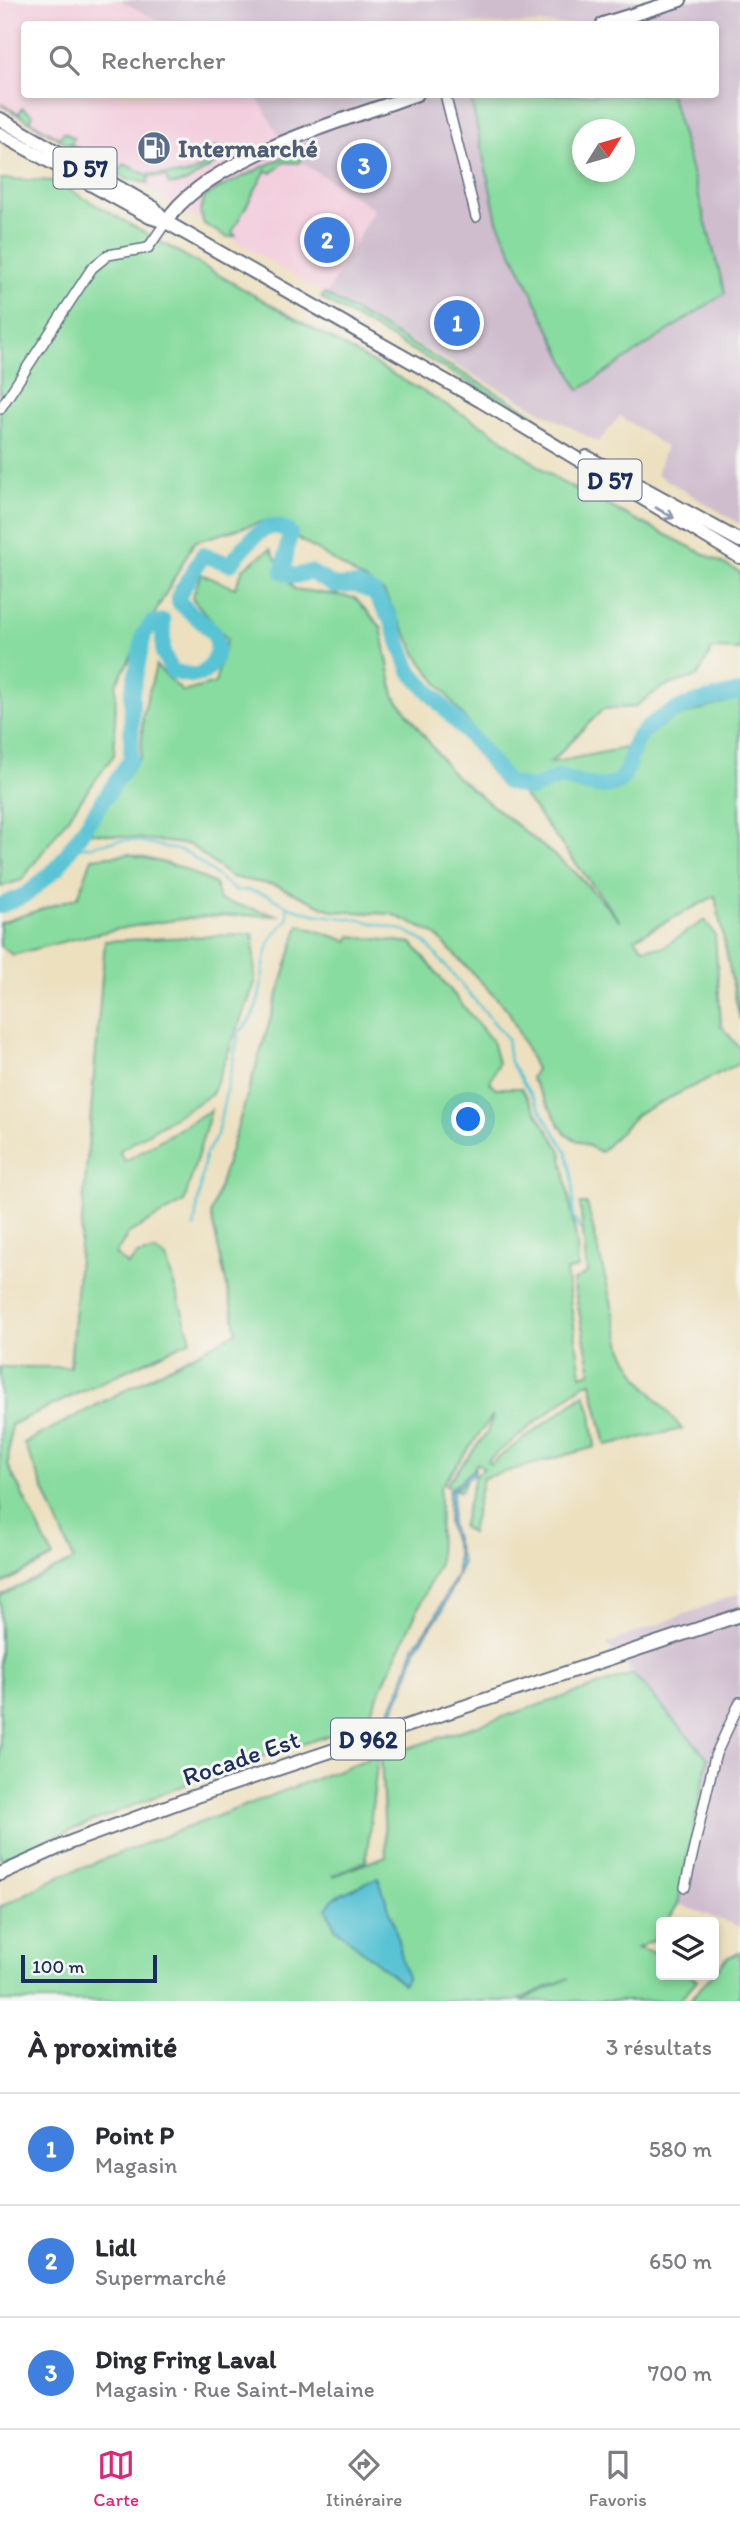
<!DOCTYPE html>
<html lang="fr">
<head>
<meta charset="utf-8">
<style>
  body { margin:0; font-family:Itim,sans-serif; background:#f2f2f3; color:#2b2b33 }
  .controls { position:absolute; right:21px; bottom:21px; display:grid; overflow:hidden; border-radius:7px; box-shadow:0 4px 10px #0003 }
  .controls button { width:63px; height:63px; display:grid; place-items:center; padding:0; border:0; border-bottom:2px solid #e1e1e2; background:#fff; color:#2b2b33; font:35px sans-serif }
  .compass { position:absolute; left:572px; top:119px; width:63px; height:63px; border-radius:50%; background:#fff; box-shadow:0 4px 10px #0003; rotate:53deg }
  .scale { position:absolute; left:21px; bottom:18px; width:136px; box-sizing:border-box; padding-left:7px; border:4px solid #1b2f5e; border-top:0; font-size:19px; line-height:24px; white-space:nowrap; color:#1b2f5e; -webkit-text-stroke:5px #f6f6f2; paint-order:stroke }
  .you { position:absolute; left:469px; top:1120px; width:24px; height:24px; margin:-18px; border:5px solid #fff; border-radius:50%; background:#1a73e8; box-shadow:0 0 0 10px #1a73e833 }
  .badge { display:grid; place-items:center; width:46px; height:46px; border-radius:50%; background:#db2777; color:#fff; font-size:23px; font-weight:700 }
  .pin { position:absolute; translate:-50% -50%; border:4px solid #fff; box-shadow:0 2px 7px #0006 }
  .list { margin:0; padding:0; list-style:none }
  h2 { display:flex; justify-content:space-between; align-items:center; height:91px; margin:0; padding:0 28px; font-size:30px }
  h2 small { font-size:23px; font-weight:400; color:#7c7c81 }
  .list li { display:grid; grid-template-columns:46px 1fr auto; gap:21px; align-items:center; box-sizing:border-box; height:112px; padding:0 28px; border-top:2px solid #e1e1e2 }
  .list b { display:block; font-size:26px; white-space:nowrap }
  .list p { margin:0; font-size:23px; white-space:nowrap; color:#7c7c81 }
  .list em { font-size:23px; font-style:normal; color:#7c7c81 }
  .icon { flex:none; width:38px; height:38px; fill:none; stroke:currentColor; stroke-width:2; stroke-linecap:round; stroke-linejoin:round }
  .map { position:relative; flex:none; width:740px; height:2001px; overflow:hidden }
  .search { position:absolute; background:#fff; box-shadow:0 4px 10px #0003; left:21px; right:21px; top:21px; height:77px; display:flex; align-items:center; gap:18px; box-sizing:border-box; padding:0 24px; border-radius:7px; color:#7c7c81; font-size:26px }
  .sheet { height:427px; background:#fff }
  nav { display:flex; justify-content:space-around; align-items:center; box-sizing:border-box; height:98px; border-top:2px solid #e1e1e2; background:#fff; font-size:19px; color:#7c7c81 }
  nav a { display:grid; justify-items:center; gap:4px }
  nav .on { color:#db2777 }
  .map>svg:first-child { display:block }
  .built { fill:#f3cfde }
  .industrial { fill:#cfbdce; fill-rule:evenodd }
  .green { fill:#88dc9f; stroke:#52867e; stroke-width:2; fill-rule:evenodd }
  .water { fill:#59c3d4; stroke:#3a7999; stroke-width:2 }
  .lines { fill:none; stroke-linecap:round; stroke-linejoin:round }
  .stream { stroke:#59c3d4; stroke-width:2.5 }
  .river { stroke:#59c3d4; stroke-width:16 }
  .minor-casing { stroke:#646d80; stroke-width:12 }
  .major-casing { stroke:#646d80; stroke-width:16 }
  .minor { stroke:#fff; stroke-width:9 }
  .major { stroke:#fff; stroke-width:12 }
  .oneway { stroke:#8d97ae }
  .labels { text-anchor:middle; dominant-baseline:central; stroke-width:6; stroke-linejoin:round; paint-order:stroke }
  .shield { fill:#f6f6f2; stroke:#5d6b8a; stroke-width:2 }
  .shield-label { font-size:24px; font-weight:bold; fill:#1b2f5e }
  .service-label { font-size:26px; font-weight:bold; fill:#4e5e75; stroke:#f6f6f2; text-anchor:start }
  .street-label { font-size:26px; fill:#1b2f5e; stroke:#f6f6f2 }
</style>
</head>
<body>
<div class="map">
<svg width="740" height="2001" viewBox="0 0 740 2001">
  <rect width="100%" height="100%" fill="#f6f6f2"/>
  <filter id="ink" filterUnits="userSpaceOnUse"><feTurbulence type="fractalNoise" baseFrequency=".0143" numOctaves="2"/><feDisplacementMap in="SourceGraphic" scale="14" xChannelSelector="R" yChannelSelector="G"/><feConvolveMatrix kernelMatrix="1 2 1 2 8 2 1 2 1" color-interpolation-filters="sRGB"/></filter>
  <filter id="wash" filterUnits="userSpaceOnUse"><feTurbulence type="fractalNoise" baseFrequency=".00686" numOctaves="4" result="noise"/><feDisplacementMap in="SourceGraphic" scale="28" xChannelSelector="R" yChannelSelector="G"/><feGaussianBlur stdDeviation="1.57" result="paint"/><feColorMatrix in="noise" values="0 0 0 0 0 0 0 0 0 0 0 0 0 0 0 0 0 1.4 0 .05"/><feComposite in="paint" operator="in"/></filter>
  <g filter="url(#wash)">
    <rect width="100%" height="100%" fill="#ece0bf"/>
    <path class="built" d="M 0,0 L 120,0 L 164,24 L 24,24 L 24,94 L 256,95 L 290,155 L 374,209 L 326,295 L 142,186 L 0,107 Z"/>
    <path class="industrial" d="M 120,0 L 740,0 L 740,524 L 656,474 L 666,447 L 620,416 L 598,442 L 326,295 L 374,209 L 290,155 L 256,95 L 716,94 L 716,24 L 164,24 ZM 582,130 L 624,130 L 624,172 L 582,172 Z
      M 740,1593 L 740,1927 L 678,1904 L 708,1758 L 607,1644 Z"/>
    <path class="green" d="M 484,94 L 671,95 L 725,293 L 579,390 L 497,221 L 471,99 ZM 582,130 L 624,130 L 624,172 L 582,172 Z
      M 0,104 L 19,114 L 22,108 L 33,115 L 30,121 L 59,138 L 64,132 L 74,138 L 71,144 L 101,162 L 104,156 L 112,160 L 108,167 L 119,172 L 124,164 L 145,174 L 186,175 L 201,168 L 215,147 L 225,149 L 228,155 L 187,182 L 169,185 L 166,177 L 148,177 L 148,183 L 127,179 Z
      M 298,150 L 302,156 L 299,163 L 284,162 L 272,173 L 266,170 L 232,232 L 236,236 L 227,237 L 204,224 L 200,211 L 205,197 L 213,191 Z
      M 0,179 L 54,181 L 487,428 L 559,481 L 740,572 L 740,650 L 712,649 L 698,676 L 663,687 L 634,707 L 603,709 L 550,763 L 625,748 L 677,717 L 740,698 L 740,1020 L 715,896 L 635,938 L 643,948 L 663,947 L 705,920 L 715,935 L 721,1025 L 740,1049 L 740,1063 L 637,1114 L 601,1152 L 566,1135 L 531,1078 L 536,1069 L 508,1010 L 435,934 L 392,914 L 333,911 L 278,886 L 231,877 L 190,845 L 87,832 L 141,757 L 143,714 L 156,666 L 183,692 L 215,683 L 227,639 L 192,598 L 201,574 L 235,588 L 243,569 L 270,549 L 294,589 L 355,598 L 381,627 L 394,695 L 452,773 L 576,873 L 620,921 L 420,660 L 384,592 L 268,520 L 194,542 L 116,684 L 114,755 L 22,880 L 0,887 Z
      M 324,294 L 326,295 L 534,414 L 530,417 L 329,303 L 321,298 Z
      M 129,854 L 180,867 L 215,884 L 219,900 L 280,916 C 187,911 102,930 13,955 L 0,946 L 0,923 L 78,897 L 92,858 Z
      M 299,925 L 348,941 L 351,936 L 412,943 L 492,1041 L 498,1063 L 490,1082 L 495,1088 L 521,1088 L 561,1151 L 577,1244 L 578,1268 L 566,1271 L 581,1375 L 591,1372 L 573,1281 L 587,1273 L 580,1204 L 587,1204 L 623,1350 L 639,1378 L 682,1429 L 606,1445 L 591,1382 L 584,1384 L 487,1461 L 490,1464 L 585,1394 L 591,1414 L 595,1447 L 483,1478 L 471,1533 L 462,1527 L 475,1476 L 484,1468 L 477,1463 L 460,1492 L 446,1485 L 487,1433 L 493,1415 L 440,1488 L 439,1563 L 365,1724 L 224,1769 L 0,1859 L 0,1596 L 74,1560 L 24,1443 L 237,1332 L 211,1214 Z
      M 253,934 L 255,983 L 212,1094 L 119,1151 L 125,1161 L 211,1110 L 184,1202 L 129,1233 L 115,1254 L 128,1265 L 137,1255 L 155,1251 L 166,1258 L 191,1340 L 11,1425 L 8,1465 L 53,1557 L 0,1585 L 0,1367 L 70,1367 L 105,941 Z
      M 633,1674 L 708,1758 L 678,1904 L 667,1922 L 661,1922 C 661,1940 651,1942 637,1948 L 661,1955 L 661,1975 L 689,1975 L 697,1980 L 679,2001 L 520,2001 L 569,1978 L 515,2001 L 0,2001 L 0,1907 L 60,1876 L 378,1755 L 366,1861 L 332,1876 L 386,1856 L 381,1757 Z
      M 740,1953 L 740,2001 L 689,2001 L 728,1957 Z"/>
    <path class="water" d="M 475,1468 L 475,1473 L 453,1491 L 451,1524 L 462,1564 L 442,1611 L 417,1647 L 403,1690 L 391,1715 L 387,1716 L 402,1685 L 414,1646 L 433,1621 L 457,1573 L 457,1553 L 448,1524 L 449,1491 Z
      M 378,1877 L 393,1920 L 407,1978 L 403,1984 L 335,1928 L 327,1909 L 333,1898 Z"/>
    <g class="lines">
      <path class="stream" d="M 69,847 C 88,850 105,841 125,840 C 143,840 164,848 182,851 L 189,854 L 236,891 L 247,890 L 267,895 L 287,906 L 313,914 L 361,920 L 406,931 L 426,943 L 507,1038 L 510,1062 L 567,1152 L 573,1182 L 573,1217 L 580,1229
        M 194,1228 L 205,1156 L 217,1135 L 239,1032 C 269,1007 256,972 271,940 C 274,933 283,926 288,919 L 287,907"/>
      <path class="river" d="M 0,906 L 27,894 L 58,867 L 131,759 L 132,693 L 144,634 L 152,623 L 163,621 L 163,653 L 172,671 C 181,673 191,677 200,674 C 215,668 223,645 212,632 C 203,621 189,612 179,602 L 179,595 L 203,555 L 230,564 C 245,548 265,512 290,533 L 283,572 L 295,576 L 310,572 L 335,586 L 356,585 L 374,593 L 391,620 L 410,671 L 479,746 L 507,782 L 531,789 L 560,777 C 579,783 617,798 627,769 C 631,758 632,743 641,734 C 666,707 706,699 740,692"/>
    </g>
  </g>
  <g filter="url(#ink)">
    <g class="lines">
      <g class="minor-casing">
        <path id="minor" d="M 445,94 L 476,217
          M 0,409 L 92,268 L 108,255 L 148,248 L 166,222
          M 685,1887 L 715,1756 L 740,1702"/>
      </g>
      <g class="major-casing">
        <path id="major" d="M 603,24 L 680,0
          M 0,119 L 154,208 L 166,222
          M 0,134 L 150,217 L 166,222 L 481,401 L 740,557
          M 166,222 C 205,158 347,120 417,94
          M 587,457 L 740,541
          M 0,1874 L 71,1842 L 196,1796 L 740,1615"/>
      </g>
      <use href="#minor" class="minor"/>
      <use href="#major" class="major"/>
    </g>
    <defs><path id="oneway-shaft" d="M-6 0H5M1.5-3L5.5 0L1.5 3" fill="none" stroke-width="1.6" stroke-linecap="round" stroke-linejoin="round" transform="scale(1.75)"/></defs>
    <use class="oneway" href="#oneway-shaft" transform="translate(665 513) rotate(30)"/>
  </g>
  <defs>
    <g id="fuel-disc" transform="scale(1.75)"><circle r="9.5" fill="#5c6f8a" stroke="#f6f6f2"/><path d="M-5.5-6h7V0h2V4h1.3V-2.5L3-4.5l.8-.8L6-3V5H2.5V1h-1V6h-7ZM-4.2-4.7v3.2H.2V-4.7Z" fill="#fff"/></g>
  </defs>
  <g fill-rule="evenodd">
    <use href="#fuel-disc" x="154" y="148"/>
  </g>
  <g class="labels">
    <g class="shield">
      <rect x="53.5" y="147.5" width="63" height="41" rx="5"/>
      <rect x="578.5" y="459.5" width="63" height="41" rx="5"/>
      <rect x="331" y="1718.5" width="74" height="41" rx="5"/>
    </g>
    <g class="shield-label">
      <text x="85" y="168">D 57</text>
      <text x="610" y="480">D 57</text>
      <text x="368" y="1739">D 962</text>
    </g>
    <g class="service-label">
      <text x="178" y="148">Intermarché</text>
    </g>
    <g class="street-label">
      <text transform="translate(241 1758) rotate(-19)">Rocade Est</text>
    </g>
  </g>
</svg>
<div class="controls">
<button><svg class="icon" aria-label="layers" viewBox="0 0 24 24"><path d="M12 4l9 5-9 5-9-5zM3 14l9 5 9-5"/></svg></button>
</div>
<svg class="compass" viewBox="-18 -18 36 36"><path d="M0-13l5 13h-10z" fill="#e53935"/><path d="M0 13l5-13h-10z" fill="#7c7c81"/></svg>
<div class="scale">100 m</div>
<div class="you"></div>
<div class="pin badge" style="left:457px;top:323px;background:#3f7fe0">1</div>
<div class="pin badge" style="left:327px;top:240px;background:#3f7fe0">2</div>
<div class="pin badge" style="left:364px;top:166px;background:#3f7fe0">3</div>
<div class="search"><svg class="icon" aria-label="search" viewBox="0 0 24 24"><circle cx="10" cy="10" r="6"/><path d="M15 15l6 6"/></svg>Rechercher</div>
</div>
<section class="sheet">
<h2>À proximité<small>3 résultats</small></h2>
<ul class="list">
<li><span class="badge" style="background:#3f7fe0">1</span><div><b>Point P</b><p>Magasin</p></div><em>580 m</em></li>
<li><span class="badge" style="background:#3f7fe0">2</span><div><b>Lidl</b><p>Supermarché</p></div><em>650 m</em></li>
<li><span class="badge" style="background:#3f7fe0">3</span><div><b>Ding Fring Laval</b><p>Magasin · Rue Saint-Melaine</p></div><em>700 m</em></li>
</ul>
</section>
<nav>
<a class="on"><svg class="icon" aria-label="map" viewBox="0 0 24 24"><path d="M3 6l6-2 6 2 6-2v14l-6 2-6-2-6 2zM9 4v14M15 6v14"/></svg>Carte</a>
<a><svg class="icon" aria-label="directions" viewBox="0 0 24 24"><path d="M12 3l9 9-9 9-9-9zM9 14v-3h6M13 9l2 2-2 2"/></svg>Itinéraire</a>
<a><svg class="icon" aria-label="saved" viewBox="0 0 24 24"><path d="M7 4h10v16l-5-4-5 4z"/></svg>Favoris</a>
</nav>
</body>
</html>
